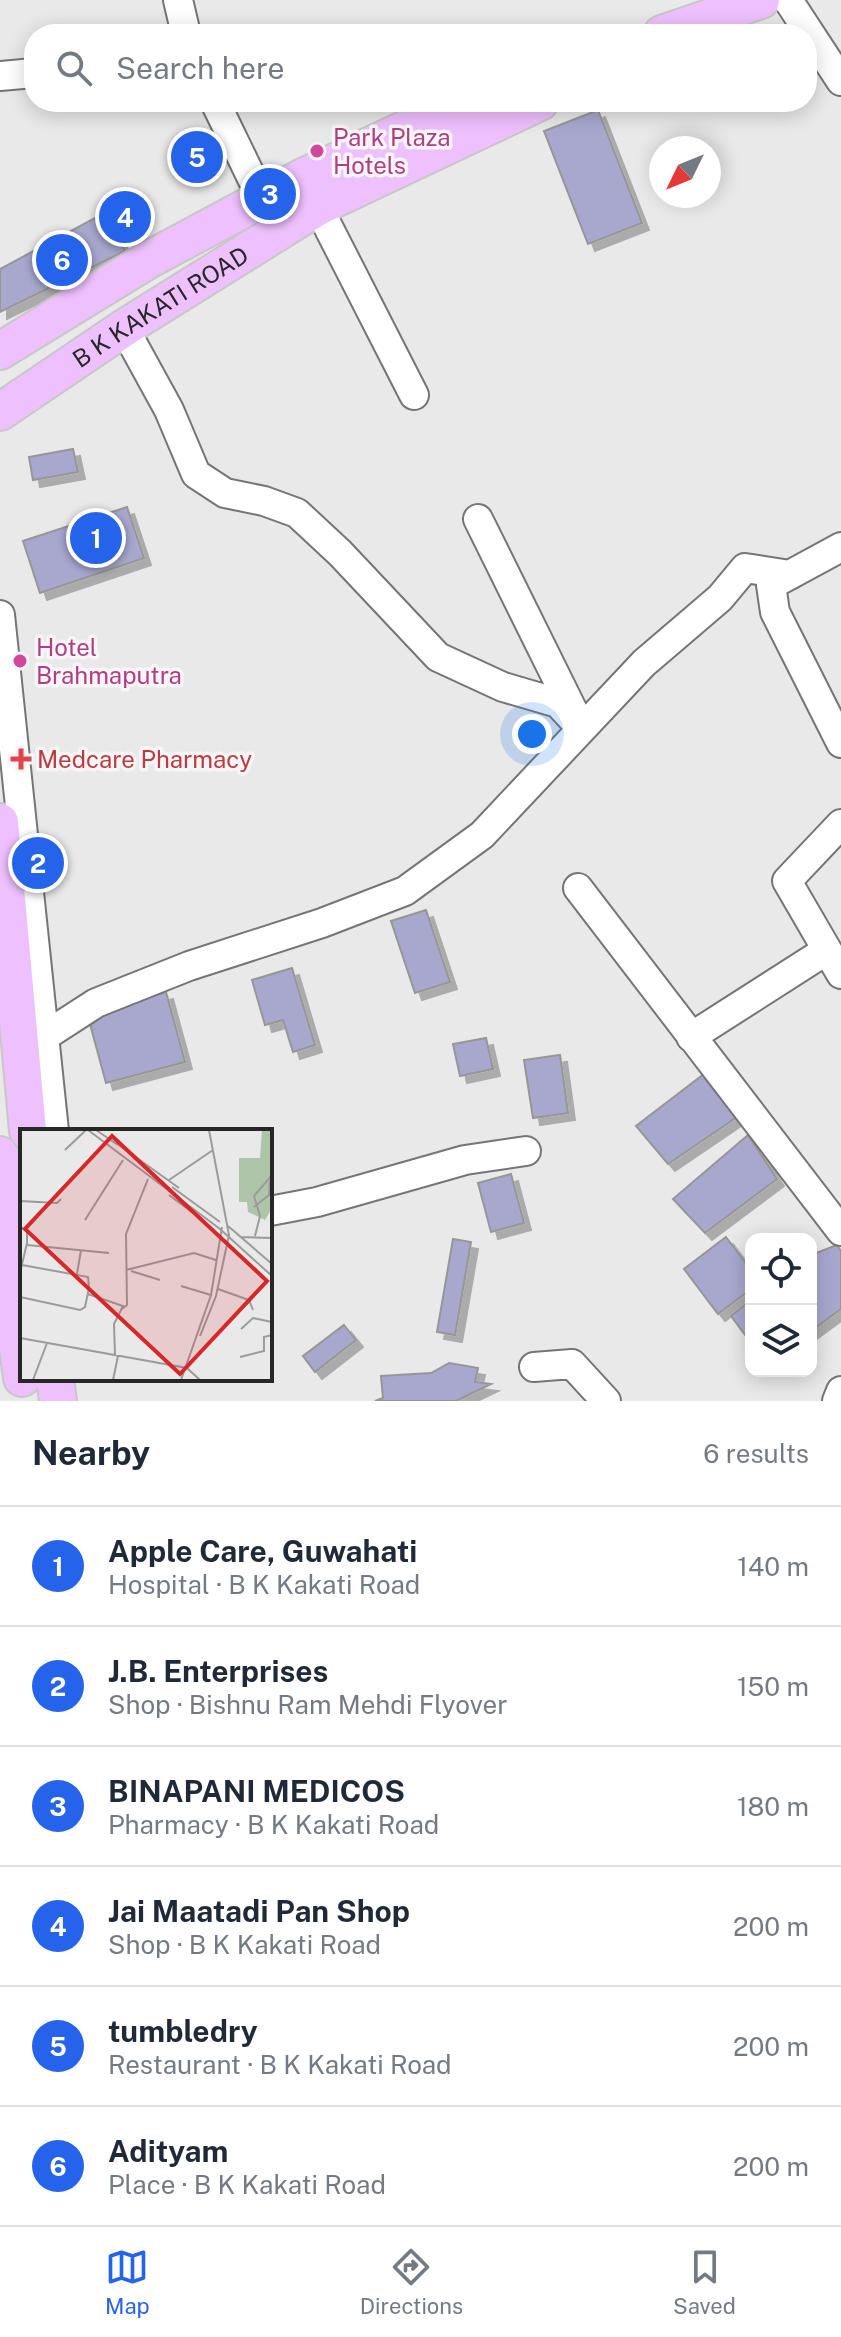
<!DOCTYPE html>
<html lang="en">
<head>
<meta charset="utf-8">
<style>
  body { margin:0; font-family:"Public Sans",sans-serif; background:#f2f2f3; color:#1f2937 }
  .controls { position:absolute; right:24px; bottom:24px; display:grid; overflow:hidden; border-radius:16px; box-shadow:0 4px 20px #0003 }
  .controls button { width:72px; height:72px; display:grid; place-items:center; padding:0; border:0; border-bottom:2px solid #e0e1e3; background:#fff; color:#1f2937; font:40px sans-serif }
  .compass { position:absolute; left:649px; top:136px; width:72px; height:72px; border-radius:50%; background:#fff; box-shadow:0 4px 20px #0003; rotate:227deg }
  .you { position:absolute; left:532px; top:734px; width:28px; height:28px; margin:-20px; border:6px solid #fff; border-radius:50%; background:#1a73e8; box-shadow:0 0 0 12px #1a73e833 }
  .badge { display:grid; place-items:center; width:52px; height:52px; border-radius:50%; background:#2563eb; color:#fff; font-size:26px; font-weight:700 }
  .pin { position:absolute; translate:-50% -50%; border:4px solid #fff; box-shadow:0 2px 8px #0006 }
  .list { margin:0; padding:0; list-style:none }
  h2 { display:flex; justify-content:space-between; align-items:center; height:104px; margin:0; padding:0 32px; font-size:34px }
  h2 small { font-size:26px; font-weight:400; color:#747a83 }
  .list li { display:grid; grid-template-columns:52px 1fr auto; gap:24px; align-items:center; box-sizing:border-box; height:120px; padding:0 32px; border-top:2px solid #e0e1e3 }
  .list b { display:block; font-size:30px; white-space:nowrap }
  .list p { margin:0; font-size:26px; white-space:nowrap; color:#747a83 }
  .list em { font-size:26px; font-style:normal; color:#747a83 }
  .icon { flex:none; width:44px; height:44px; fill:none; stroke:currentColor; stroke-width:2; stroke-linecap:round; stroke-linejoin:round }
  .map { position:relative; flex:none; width:841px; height:1401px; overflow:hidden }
  .search { position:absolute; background:#fff; box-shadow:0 4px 20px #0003; left:24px; right:24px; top:24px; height:88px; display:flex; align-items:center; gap:20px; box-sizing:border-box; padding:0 28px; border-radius:32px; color:#747a83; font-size:30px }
  .sheet { height:824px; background:#fff }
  nav { display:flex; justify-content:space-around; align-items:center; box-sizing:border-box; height:112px; border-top:2px solid #e0e1e3; background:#fff; font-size:22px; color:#747a83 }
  nav a { display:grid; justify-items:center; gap:4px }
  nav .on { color:#2563eb }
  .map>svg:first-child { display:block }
  .building { fill:#a8a8cf; stroke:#969697; stroke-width:2; filter:url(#shadow) }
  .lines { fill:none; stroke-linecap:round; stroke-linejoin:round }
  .minor-casing { stroke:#757577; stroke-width:32 }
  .major-casing { stroke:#c7c7c7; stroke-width:40 }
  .minor { stroke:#fff; stroke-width:28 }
  .major { stroke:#efc0fe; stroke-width:36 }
  .hotel-dot { fill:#d1479c; stroke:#f6f6f7; stroke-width:3 }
  .health-dot { fill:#e0444e; stroke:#f6f6f7; stroke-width:3 }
  .labels { text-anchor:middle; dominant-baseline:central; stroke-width:7; stroke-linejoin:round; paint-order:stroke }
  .hotel-label { font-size:24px; fill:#b23c85; stroke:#f6f6f7; text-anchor:start }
  .street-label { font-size:24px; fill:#272727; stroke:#f6f6f7 }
  .health-label { font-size:24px; fill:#be3a42; stroke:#f6f6f7; text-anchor:start }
  .inset-road { fill:none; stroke:#9b9b9c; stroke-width:2 }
  .view { fill:#d62828; fill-opacity:0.15; stroke:#d62828; stroke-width:4 }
  .inset-edge { fill:none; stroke:#272727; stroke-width:4 }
</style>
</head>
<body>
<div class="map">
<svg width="841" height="1401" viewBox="0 0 841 1401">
  <defs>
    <filter id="shadow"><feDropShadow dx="7" dy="7" stdDeviation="0" flood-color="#0004"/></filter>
  </defs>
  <rect width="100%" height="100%" fill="#e9e9ea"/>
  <path class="building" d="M 598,110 L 642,223 L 588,244 L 544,131 Z
    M 106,212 L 125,251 L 0,312 L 0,269 Z
    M 73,449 L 78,472 L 33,480 L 29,457 Z
    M 127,507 L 144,558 L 40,593 L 23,541 Z
    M 426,910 L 450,982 L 415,993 L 391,921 Z
    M 292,968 L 315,1045 L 293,1052 L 283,1020 L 265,1025 L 252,980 Z
    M 166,992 L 185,1062 L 106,1083 L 87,1013 Z
    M 486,1038 L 493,1069 L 460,1076 L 453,1044 Z
    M 560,1055 L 568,1113 L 533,1118 L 524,1060 Z
    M 704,1074 L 737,1117 L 668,1164 L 636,1126 Z
    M 748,1135 L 777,1179 L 705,1233 L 673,1199 Z
    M 511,1174 L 524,1223 L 491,1232 L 478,1183 Z
    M 726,1237 L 751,1270 L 751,1289 L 718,1314 L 684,1269 Z
    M 453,1239 L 471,1242 L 455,1335 L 437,1332 Z
    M 837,1245 L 841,1251 L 841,1309 L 811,1331 L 811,1255 Z
    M 751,1300 L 751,1343 L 731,1316 Z
    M 344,1325 L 356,1340 L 315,1372 L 303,1356 Z
    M 449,1363 L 478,1368 L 475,1382 L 491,1384 L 456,1401 L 375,1401 L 383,1398 L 381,1376 L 431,1373 Z"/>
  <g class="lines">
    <g class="minor-casing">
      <path id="minor" d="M 178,0 L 186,34
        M 788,0 L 841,81
        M 0,76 L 34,73
        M 215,102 L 262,199
        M 318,207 L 414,395
        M 124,328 L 169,410 L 196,474 L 225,493 L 264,501 L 297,513 L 340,553 L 438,657 L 503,687 L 558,703 L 581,728
        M 478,519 L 576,717
        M 841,547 L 771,585 L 775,612 L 841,743
        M 0,615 L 54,1131
        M 841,824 L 787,881 L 841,974
        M 578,888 L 841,1231
        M 45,1036 L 96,1003 L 189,966 L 322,923 L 405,891 L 482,835 L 644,663 L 720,598 L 745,568 L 790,575
        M 691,1037 L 827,950
        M 270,1211 L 317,1202 L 465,1160 L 526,1151
        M 534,1367 L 572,1364 L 606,1401
        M 837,1401 L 841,1391"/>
    </g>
    <g class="major-casing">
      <g id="major">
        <path d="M 662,34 L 761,0"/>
        <path d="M 0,351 L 150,259 L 305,176 L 463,102"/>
        <path id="s1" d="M 0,412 L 124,328 L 318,207 L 540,102"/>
        <path d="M 0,822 L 28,1131"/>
        <path d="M 0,1155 L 13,1308 L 22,1378"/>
        <path d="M 55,1379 L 58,1401"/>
      </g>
    </g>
    <use href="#minor" class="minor"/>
    <use href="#major" class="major"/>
  </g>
  <g class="hotel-dot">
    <circle cx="317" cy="151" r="8"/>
    <circle cx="20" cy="661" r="8"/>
  </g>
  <path class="health-dot" d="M17 747h8v8h8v8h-8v8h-8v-8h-8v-8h8z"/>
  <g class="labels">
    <g class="hotel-label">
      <text x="333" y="137">Park Plaza<tspan x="333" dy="28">Hotels</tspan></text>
      <text x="36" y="647">Hotel<tspan x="36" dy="28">Brahmaputra</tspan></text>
    </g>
    <g class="street-label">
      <text stroke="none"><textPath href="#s1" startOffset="192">B K KAKATI ROAD</textPath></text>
    </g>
    <g class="health-label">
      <text x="37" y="759">Medcare Pharmacy</text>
    </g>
  </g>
  <g transform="translate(20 1129)">
    <rect width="252" height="252" fill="#e9e9ea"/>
    <path d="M 242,1 L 252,1 L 252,79 L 245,91 L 228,83 L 227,73 L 219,73 L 219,29 L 240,29 Z" fill="#afc5a9"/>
    <path class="inset-road" d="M 68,1 L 200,100 L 252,147M 76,1 L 98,16M 96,14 L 159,59M 45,21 L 66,1M 149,51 L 193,21M 152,58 L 200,93M 149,66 L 173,84M 0,72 L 37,74 L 41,70M 234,78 L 249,66 L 250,51M 65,91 L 103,31M 0,97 L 7,103 L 7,114 L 0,144M 208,97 L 252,135M 235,107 L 240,87 L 234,67 L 252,46M 221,108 L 252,109M 7,116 L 89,124M 106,141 L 174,124 L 196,131M 111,142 L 140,151M 57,145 L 61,121M 161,157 L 191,166M 198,160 L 229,171 L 233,181M 68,165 L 103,177 L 94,195 L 95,227M 0,168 L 60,181 L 65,178 L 69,159 L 68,148 L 2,136M 102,180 L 107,176 L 106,105 L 128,50M 221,200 L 233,189 L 252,193M 180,207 L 196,167 L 209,106 L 189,1M 0,209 L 167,239 L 180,251M 220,228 L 244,222 L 244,208 L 252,206M 13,251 L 27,214M 93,251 L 98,227M 161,251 L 191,166 L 202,98"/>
    <path class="view" d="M 92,7 L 247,152 L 160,245 L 5,100 Z"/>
    <rect width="252" height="252" class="inset-edge"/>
  </g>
</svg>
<div class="controls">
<button><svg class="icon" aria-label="locate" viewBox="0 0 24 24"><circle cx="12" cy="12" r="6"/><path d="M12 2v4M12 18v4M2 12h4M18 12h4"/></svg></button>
<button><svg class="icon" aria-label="layers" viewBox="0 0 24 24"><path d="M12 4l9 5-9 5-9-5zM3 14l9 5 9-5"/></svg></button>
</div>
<svg class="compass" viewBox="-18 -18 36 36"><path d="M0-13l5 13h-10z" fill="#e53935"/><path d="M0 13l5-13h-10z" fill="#747a83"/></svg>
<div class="you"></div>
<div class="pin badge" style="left:96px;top:538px">1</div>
<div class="pin badge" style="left:38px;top:863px">2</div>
<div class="pin badge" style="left:270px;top:194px">3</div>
<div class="pin badge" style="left:125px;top:217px">4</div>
<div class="pin badge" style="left:197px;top:157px">5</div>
<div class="pin badge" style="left:62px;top:260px">6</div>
<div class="search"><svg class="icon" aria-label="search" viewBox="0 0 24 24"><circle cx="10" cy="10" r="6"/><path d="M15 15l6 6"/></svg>Search here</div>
</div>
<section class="sheet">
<h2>Nearby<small>6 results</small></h2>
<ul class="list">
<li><span class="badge">1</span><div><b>Apple Care, Guwahati</b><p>Hospital · B K Kakati Road</p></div><em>140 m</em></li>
<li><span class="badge">2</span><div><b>J.B. Enterprises</b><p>Shop · Bishnu Ram Mehdi Flyover</p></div><em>150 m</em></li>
<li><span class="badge">3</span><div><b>BINAPANI MEDICOS</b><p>Pharmacy · B K Kakati Road</p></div><em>180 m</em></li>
<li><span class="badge">4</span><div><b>Jai Maatadi Pan Shop</b><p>Shop · B K Kakati Road</p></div><em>200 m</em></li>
<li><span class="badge">5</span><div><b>tumbledry</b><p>Restaurant · B K Kakati Road</p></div><em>200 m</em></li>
<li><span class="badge">6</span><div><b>Adityam</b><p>Place · B K Kakati Road</p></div><em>200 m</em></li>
</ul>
</section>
<nav>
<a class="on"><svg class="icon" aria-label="map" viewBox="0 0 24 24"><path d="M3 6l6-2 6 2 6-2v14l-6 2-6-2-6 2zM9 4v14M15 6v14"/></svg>Map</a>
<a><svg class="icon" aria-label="directions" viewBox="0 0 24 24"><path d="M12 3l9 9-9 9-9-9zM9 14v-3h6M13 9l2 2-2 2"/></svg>Directions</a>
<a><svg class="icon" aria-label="saved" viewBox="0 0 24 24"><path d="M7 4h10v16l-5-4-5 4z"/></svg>Saved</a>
</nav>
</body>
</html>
